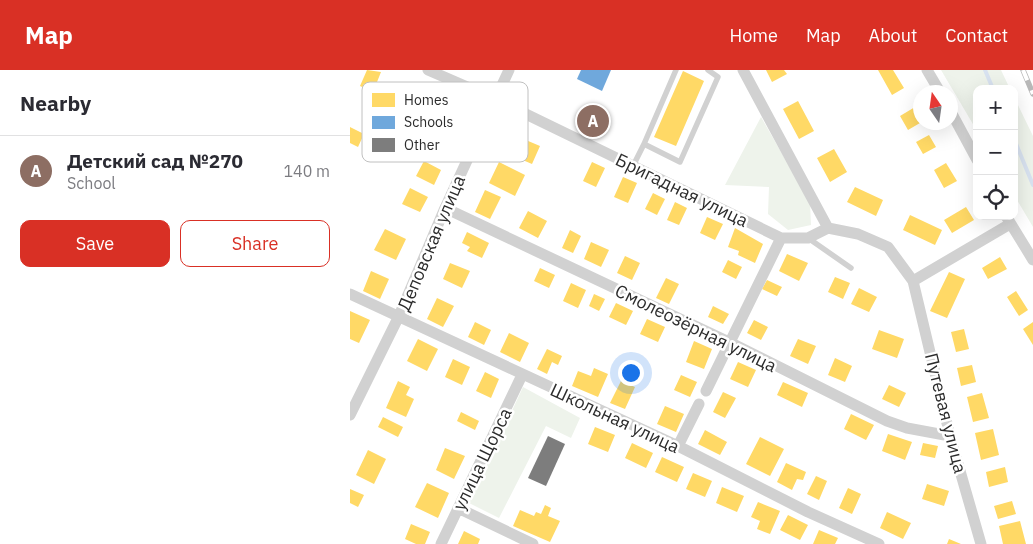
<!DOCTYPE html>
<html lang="en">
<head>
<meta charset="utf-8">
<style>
  body { margin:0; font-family:"IBM Plex Sans",sans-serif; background:#f7f7f7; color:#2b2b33 }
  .controls { position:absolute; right:15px; top:15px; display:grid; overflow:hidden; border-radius:10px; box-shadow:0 5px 20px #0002 }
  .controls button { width:45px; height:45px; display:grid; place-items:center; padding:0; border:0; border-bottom:1px solid #e1e1e2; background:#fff; color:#2b2b33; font:25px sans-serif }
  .compass { position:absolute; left:563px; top:15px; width:45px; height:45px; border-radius:50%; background:#fff; box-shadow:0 5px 20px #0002; rotate:347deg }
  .you { position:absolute; left:280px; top:302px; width:18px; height:18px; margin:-12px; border:4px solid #fff; border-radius:50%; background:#1a73e8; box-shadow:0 0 0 8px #1a73e833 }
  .badge { display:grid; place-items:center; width:32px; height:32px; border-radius:50%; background:#d93025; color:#fff; font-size:16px; font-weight:700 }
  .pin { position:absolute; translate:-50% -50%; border:2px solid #fff; box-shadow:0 1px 5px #0006 }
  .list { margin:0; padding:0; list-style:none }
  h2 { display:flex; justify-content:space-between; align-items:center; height:65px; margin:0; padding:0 20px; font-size:21px }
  h2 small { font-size:16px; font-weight:400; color:#7c7c81 }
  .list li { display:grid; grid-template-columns:32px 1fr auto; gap:15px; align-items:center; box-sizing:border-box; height:70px; padding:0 20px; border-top:1px solid #e1e1e2 }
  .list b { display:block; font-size:19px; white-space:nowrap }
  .list p { margin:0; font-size:16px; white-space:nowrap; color:#7c7c81 }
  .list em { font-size:16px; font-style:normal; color:#7c7c81 }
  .actions { display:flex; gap:10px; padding:15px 20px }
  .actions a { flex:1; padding:11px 0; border:1px solid #d93025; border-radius:10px; text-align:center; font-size:18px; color:#d93025 }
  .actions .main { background:#d93025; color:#fff }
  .icon { flex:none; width:28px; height:28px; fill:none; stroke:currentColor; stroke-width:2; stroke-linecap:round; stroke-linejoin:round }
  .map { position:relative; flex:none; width:683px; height:474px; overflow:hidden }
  header { display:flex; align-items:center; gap:30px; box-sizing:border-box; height:70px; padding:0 25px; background:#d93025; color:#fff }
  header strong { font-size:24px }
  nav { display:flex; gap:28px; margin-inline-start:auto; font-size:18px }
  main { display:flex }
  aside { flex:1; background:#fff }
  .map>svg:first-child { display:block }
  .green { fill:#eef3eb }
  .homes { fill:#ffd966 }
  .schools { fill:#6fa8dc }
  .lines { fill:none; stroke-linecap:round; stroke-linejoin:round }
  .stream { stroke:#d8e2f0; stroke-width:4 }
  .building { fill:#7d7d7d }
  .service { stroke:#d1d1d1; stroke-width:5.5 }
  .minor { stroke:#d1d1d1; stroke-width:11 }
  .rail-casing { stroke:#b8b8b8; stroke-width:5.5 }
  .rail { stroke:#fff; stroke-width:4; stroke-dasharray:11; stroke-linecap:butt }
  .labels { text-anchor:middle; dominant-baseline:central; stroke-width:5; stroke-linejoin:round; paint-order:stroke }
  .street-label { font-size:18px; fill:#2c2c2c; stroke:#fff }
  .key { fill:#fff; stroke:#c0c0c0; stroke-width:1 }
  .key-label { font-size:14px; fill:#2c2c2c }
</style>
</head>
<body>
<header>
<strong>Map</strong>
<nav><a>Home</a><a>Map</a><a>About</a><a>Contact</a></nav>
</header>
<main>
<aside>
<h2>Nearby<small></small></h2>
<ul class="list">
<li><span class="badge" style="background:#8d6e63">A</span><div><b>Детский сад №270</b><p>School</p></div><em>140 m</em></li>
</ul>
<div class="actions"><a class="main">Save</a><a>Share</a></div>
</aside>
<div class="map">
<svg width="683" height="474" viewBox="0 0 683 474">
  <rect width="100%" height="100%" fill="#fff"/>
  <path class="green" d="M 591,0 L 651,0 L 660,19 L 627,19 L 627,61 Z
    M 664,27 L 683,66 L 683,157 L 664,125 Z
    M 411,47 L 460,133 L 461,155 L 438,160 L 418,144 L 419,117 L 375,115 Z
    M 173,317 L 230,348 L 221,368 L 196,356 L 149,448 L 119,433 Z"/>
  <path class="homes" d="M 17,0 L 31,2 L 23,22 L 10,16 Z
    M 416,0 L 434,0 L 437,4 L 422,12 Z
    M 528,0 L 543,0 L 554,18 L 542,25 Z
    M 333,1 L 354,11 L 326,76 L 304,67 Z
    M 448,31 L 464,61 L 449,69 L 433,39 Z
    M 565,37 L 570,46 L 570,53 L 558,60 L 550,46 Z
    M 0,57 L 14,64 L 8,77 L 0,73 Z
    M 164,65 L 190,76 L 182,94 L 156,83 Z
    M 579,65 L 586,77 L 573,84 L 566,72 Z
    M 484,79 L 497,102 L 480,112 L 467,88 Z
    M 74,91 L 91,100 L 84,115 L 66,106 Z
    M 149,92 L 175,105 L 165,126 L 139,113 Z
    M 242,92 L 255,98 L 246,117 L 233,111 Z
    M 596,93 L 607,111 L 594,118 L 584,100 Z
    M 273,107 L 287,113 L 278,133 L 264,127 Z
    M 505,117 L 533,130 L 526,146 L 497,132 Z
    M 60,118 L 78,127 L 70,142 L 52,134 Z
    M 135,120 L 151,127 L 140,149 L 125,142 Z
    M 303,123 L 315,129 L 307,145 L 295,139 Z
    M 325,132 L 337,138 L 329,155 L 317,150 Z
    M 616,137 L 624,150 L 602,163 L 594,150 Z
    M 178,141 L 197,151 L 188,168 L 169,158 Z
    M 560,145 L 592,160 L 585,175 L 553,160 Z
    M 357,147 L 373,154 L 365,170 L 350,163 Z
    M 385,158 L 413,174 L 405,193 L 388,185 L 389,181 L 378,177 Z
    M 35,159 L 56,169 L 46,190 L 24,180 Z
    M 220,160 L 231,166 L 223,183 L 212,178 Z
    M 117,162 L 139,173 L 132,188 L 117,181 L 120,177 L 112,173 Z
    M 241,172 L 259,180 L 251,197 L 234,189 Z
    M 437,184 L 458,193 L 449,211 L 429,201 Z
    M 275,186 L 290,193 L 282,210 L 267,203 Z
    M 650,187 L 657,199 L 638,209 L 632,198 Z
    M 378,190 L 392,197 L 386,209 L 372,202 Z
    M 100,193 L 120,201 L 112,218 L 93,209 Z
    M 190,198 L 205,205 L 199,218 L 184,211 Z
    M 21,201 L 39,209 L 30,229 L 13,221 Z
    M 599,202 L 615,209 L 597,248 L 580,241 Z
    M 485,207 L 500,213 L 493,229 L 478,222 Z
    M 316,208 L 329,214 L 319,234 L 306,228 Z
    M 417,210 L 432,217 L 427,226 L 412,219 Z
    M 221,213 L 236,220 L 228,238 L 213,231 Z
    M 509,218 L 527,227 L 519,242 L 501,234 Z
    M 666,221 L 678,240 L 669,246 L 657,227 Z
    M 244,224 L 255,229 L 249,241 L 239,236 Z
    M 87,228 L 104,236 L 93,257 L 77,249 Z
    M 266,233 L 283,241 L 276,255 L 259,247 Z
    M 363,236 L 379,244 L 373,254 L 358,247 Z
    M 0,241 L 20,250 L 9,273 L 0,269 Z
    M 297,249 L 315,257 L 308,272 L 290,264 Z
    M 404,250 L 418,257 L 411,270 L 397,263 Z
    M 125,252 L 141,260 L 134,275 L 118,267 Z
    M 683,252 L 683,275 L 673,259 Z
    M 614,259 L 619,279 L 606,282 L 601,262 Z
    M 529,260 L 554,269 L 547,288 L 522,279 Z
    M 159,263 L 179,273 L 170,292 L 150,282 Z
    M 68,269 L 88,279 L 77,301 L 57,291 Z
    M 448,269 L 466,276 L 458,294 L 440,286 Z
    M 344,271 L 362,279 L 354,299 L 336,292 Z
    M 197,279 L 212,286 L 208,295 L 202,292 L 197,304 L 187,299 Z
    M 485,288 L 502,296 L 495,312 L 478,305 Z
    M 103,289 L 120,297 L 112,315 L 95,307 Z
    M 388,292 L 406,300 L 398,317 L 380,309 Z
    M 622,295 L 626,312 L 611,316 L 607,298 Z
    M 244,298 L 258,304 L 248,327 L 222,316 L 228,301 L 241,306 Z
    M 135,302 L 149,309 L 141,328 L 126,321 Z
    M 331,305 L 347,312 L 340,327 L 324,320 Z
    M 48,311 L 60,317 L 56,325 L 64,329 L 56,347 L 36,338 Z
    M 271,311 L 285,317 L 275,339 L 260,333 Z
    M 433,312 L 458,323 L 452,337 L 427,325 Z
    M 539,315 L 556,323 L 549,337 L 532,329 Z
    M 373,322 L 386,328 L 375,348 L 363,342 Z
    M 632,323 L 639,348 L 623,352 L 617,327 Z
    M 315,336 L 334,344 L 326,362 L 307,354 Z
    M 111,342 L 129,351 L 125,360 L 107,351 Z
    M 501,344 L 524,355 L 516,370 L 494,359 Z
    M 33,347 L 53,357 L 48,367 L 28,357 Z
    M 245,357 L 265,365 L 258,382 L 238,374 Z
    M 643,359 L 649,385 L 631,390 L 625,363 Z
    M 355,360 L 377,372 L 370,385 L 348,374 Z
    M 538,364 L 562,372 L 555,390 L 532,381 Z
    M 410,367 L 434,379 L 420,406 L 396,394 Z
    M 282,373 L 303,383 L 296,398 L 275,388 Z
    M 573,373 L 588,376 L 585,388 L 570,385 Z
    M 95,378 L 115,386 L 104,409 L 86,400 Z
    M 18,380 L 36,389 L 24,414 L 6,405 Z
    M 312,387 L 334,397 L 327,412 L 305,402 Z
    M 436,393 L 456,402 L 453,410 L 447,409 L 442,420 L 427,412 Z
    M 655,397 L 658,412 L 639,417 L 636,402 Z
    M 343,403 L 362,411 L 355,427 L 336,419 Z
    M 466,406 L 477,411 L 469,430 L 457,424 Z
    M 77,413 L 99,423 L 88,448 L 65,437 Z
    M 577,414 L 599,421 L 594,436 L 572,429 Z
    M 372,417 L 394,426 L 387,442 L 366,433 Z
    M 498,418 L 511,424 L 502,444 L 489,438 Z
    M 0,419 L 14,425 L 8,437 L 0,433 Z
    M 662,431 L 666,444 L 648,449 L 644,436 Z
    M 408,432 L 430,441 L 420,464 L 407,459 L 410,451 L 401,447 Z
    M 195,435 L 201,438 L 198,446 L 210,451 L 200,472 L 163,456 L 170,440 L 184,446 L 186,442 L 191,444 Z
    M 537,442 L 561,453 L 553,469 L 530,458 Z
    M 438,445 L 458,455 L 450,470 L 430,460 Z
    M 670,451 L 676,474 L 653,474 L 649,456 Z
    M 61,454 L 80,462 L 75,474 L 66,474 L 55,469 Z
    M 469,460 L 488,468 L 485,474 L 463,474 Z
    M 114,461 L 130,469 L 128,474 L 108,474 Z
    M 599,469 L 611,474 L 597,474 Z"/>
  <path class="schools" d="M 231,0 L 261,0 L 252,21 L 227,9 Z"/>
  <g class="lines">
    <path class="stream" d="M 635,0 L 643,19
      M 664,69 L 683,115"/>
  </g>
  <path class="building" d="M 198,366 L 215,374 L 196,416 L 178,408 Z"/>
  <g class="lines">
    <path class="service" d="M 326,0 L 294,74 L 330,92 L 368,7 L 358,0
      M 283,96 L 294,74
      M 458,168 L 501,198"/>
    <path class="minor" d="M 78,0 L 145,29 L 431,168 L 458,168 L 478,158
      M 393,0 L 478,158 L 508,164 L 538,177 L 563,211 L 600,366 L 631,474
      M 577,0 L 590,22
      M 600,40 L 627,90
      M 95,138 L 381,273 L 537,351 L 557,358 L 600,366
      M 656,146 L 683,190
      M 563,211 L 660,154
      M 0,224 L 328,376 L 458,442 L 529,474
      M 356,321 L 431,168
      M 0,345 L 49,246 L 95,138 L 159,0
      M 328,376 L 349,334
      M 108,438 L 183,474
      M 91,474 L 172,305"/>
    <g class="rail-casing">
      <path id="rail" d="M 673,0 L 683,24"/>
    </g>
    <use href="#rail" class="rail"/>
  </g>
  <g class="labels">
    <g class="street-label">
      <text transform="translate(332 120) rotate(26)">Бригадная улица</text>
      <text transform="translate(81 173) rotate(-67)">Деповская улица</text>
      <text transform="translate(346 258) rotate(26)">Смолеозёрная улица</text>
      <text transform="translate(596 343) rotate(76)">Путевая улица</text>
      <text transform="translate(265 348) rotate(25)">Школьная улица</text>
      <text transform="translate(132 389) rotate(-64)">улица Щорса</text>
    </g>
  </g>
  <rect x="12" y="12" width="166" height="80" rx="8" class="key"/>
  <rect x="22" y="23" width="23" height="14" fill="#ffd966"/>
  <rect x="22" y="46" width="23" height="13" fill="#6fa8dc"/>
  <rect x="22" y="68" width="23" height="14" fill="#7d7d7d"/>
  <g class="key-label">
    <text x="54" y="35">Homes</text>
    <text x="54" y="57">Schools</text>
    <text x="54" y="80">Other</text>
  </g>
</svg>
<div class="controls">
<button>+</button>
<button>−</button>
<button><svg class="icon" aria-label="locate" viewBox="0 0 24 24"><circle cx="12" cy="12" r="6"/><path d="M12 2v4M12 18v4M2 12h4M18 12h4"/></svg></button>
</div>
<svg class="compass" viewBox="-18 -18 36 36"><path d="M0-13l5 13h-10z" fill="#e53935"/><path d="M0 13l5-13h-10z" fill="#7c7c81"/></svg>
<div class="you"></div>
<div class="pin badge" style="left:243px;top:51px;background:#8d6e63">A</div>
</div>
</main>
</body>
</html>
